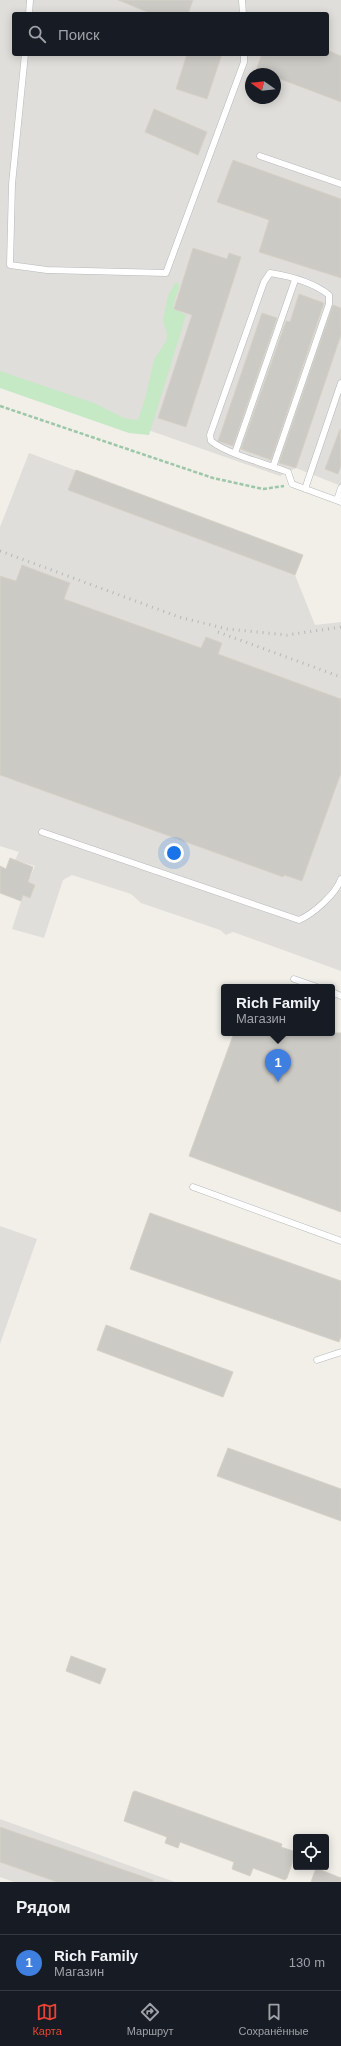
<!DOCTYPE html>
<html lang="ru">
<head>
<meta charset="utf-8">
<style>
  body { margin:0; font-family:Helvetica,sans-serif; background:#20242c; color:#f1f3f6 }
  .controls { position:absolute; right:12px; bottom:12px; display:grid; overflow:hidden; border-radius:4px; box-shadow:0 2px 10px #0003 }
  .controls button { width:36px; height:36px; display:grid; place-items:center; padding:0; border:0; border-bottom:1px solid #363941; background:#171b24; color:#f1f3f6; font:20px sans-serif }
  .compass { position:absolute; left:245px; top:68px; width:36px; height:36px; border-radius:50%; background:#171b24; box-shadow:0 2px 10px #0003; rotate:284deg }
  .you { position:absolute; left:174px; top:853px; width:14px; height:14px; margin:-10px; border:3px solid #fff; border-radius:50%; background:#1a73e8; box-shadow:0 0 0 6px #1a73e833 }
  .badge { display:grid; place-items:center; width:26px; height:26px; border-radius:50%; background:#ea4335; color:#fff; font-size:13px; font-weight:700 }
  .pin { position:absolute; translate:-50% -33px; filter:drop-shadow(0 1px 2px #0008) }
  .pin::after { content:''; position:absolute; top:21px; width:14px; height:12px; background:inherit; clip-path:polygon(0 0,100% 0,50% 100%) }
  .popup { position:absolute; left:221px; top:984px; width:114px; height:52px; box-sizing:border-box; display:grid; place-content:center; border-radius:4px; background:#171b24; filter:drop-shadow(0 1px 3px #0005); font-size:13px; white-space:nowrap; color:#9ea1a6 }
  .popup b { font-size:15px; color:#f1f3f6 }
  .popup::after { content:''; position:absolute; left:50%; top:100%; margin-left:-8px; border:8px solid transparent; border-top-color:#171b24 }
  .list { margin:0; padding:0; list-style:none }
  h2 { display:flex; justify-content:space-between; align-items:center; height:52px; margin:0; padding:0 16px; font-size:17px }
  h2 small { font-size:13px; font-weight:400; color:#9ea1a6 }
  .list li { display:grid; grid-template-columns:26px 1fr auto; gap:12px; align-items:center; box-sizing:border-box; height:56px; padding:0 16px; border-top:1px solid #363941 }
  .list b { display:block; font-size:15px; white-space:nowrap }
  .list p { margin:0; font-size:13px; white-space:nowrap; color:#9ea1a6 }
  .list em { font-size:13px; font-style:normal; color:#9ea1a6 }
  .icon { flex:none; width:22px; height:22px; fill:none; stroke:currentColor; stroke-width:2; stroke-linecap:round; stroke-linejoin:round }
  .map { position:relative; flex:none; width:341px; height:1882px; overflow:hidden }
  .search { position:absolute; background:#171b24; box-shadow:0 2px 10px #0003; left:12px; right:12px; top:12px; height:44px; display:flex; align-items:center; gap:10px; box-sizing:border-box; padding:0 14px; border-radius:4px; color:#9ea1a6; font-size:15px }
  .sheet { height:108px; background:#171b24 }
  nav { display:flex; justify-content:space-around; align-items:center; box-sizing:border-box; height:56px; border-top:1px solid #363941; background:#171b24; font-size:11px; color:#9ea1a6 }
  nav a { display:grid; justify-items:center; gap:2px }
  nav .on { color:#ea4335 }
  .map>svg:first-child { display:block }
  .industrial { fill:#e0deda; fill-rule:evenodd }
  .green { fill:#c5e8c5 }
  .building { fill:#cccac5; stroke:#d6d1c6 }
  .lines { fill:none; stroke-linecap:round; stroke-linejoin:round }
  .service-casing { stroke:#b5b8bc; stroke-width:7 }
  .path { stroke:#9cc7a9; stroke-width:2.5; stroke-dasharray:4 2; stroke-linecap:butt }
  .service { stroke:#fff; stroke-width:6 }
  .rail { stroke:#b6b7b8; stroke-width:3; stroke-dasharray:1 5; stroke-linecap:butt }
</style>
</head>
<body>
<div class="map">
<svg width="341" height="1882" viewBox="0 0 341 1882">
  <rect width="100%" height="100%" fill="#f1efe8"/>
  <path class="industrial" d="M 0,0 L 341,0 L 341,486 L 296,468 L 280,476 L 148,430 L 0,384 ZM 14,14 L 327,14 L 327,54 L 14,54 ZM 251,74 L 275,74 L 275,98 L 251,98 Z
    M 29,453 L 303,555 L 295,575 L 315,625 L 341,622 L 341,699 L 218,654 L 222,643 L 206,637 L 201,648 L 64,599 L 70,583 L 22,565 L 16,581 L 0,576 L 0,527 Z
    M 341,773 L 341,971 L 233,932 L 226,935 L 220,930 L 141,903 L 131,894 L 72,875 L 63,880 L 44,938 L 12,929 L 23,895 L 30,898 L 35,885 L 28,882 L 35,866 L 15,860 L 19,852 L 0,846 L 0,775 L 283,877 L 284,875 L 302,881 Z
    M 0,1226 L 37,1239 L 0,1344 Z
    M 0,1819 L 175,1882 L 14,1882 L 0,1877 Z"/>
  <path class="green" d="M 175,283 L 178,283 L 179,287 L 173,306 L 174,309 L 186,315 L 149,435 L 129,433 L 0,388 L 0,371 L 94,403 L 124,418 L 138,420 L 144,403 L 154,360 L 166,341 L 167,334 L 163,320 L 168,296 Z"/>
  <path class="building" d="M 118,0 L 193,0 L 188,14 L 152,14 Z
    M 327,50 L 341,56 L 341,102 L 275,77 L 275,74 L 266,74 L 256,70 L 262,54 L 327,54 Z
    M 187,54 L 222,54 L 207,99 L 176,89 Z
    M 154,109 L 207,132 L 198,155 L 145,132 Z
    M 233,160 L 341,199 L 341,278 L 259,252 L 269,220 L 217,202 Z
    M 193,248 L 227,259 L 229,253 L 241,257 L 186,427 L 158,418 L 192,315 L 174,309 Z
    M 299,294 L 324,303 L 271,460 L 241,449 L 286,321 L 290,322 Z
    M 333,305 L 341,308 L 341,335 L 296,468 L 279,463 Z
    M 262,313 L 277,318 L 233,446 L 218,441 Z
    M 340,429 L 341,465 L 338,474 L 325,469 Z
    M 76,470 L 303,555 L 295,575 L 68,490 Z
    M 22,565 L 70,583 L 64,599 L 201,648 L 206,637 L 222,643 L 218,654 L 341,699 L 341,773 L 302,881 L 284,875 L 283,877 L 0,775 L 0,576 L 16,581 Z
    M 10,858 L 33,867 L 28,882 L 35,885 L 30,898 L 23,895 L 21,901 L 0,893 L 0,866 L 6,869 Z
    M 234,1033 L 341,1033 L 341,1212 L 189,1156 Z
    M 150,1213 L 341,1281 L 341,1336 L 339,1342 L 130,1269 Z
    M 106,1325 L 233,1372 L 223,1397 L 97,1350 Z
    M 228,1448 L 341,1489 L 341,1521 L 217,1476 Z
    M 71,1656 L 106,1669 L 100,1684 L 66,1671 Z
    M 135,1791 L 282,1844 L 281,1847 L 296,1852 L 287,1878 L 285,1880 L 253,1868 L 250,1876 L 232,1869 L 234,1862 L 180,1842 L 178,1848 L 165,1843 L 167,1837 L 124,1821 L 133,1792 Z
    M 0,1827 L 153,1880 L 153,1882 L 57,1882 L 0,1862 Z
    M 316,1868 L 341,1878 L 341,1882 L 311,1882 Z"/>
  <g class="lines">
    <g class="service-casing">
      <path id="service" d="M 242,0 L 243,14
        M 29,14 L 30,0
        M 25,54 L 12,184 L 10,265 L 47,270 L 166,273 L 244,62 L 244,54
        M 260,156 L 341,184
        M 235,453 L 295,280
        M 273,467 L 329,304 L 329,295 C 314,283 289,276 270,273 L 264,282 L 210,435 L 211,441 C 227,454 267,464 288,472 L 292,484 L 341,502
        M 305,489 L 341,383
        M 337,500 L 341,488
        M 42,832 L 299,920 C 313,914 336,894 341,879
        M 294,979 L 317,987
        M 332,992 L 341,996
        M 193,1187 L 341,1241
        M 317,1360 L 341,1352"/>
    </g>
    <path class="path" d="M 0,406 L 213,478 L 263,489 L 284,486"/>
    <use href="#service" class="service"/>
    <path class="rail" d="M 0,551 L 179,617 L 227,629 L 287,635 L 341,627
      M 218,632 L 341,677"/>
  </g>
</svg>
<div class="controls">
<button><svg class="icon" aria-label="locate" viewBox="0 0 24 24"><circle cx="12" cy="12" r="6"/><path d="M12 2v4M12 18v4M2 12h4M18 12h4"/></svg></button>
</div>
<svg class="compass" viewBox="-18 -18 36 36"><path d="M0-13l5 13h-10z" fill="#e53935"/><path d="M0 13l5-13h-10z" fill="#9ea1a6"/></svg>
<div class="you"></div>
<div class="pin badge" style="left:278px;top:1082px;background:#3f7fe0">1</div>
<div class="popup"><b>Rich Family</b>Магазин</div>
<div class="search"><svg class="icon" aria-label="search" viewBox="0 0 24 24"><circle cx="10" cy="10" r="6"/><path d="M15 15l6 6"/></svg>Поиск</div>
</div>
<section class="sheet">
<h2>Рядом<small></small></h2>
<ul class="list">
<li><span class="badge" style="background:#3f7fe0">1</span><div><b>Rich Family</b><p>Магазин</p></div><em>130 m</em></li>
</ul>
</section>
<nav>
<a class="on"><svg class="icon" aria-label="map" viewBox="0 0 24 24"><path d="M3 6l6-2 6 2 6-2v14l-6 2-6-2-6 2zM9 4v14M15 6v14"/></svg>Карта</a>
<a><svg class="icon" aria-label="directions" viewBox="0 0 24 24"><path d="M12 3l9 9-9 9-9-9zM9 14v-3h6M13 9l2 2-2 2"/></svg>Маршрут</a>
<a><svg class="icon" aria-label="saved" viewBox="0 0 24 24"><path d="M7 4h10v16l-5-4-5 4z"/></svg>Сохранённые</a>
</nav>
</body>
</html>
